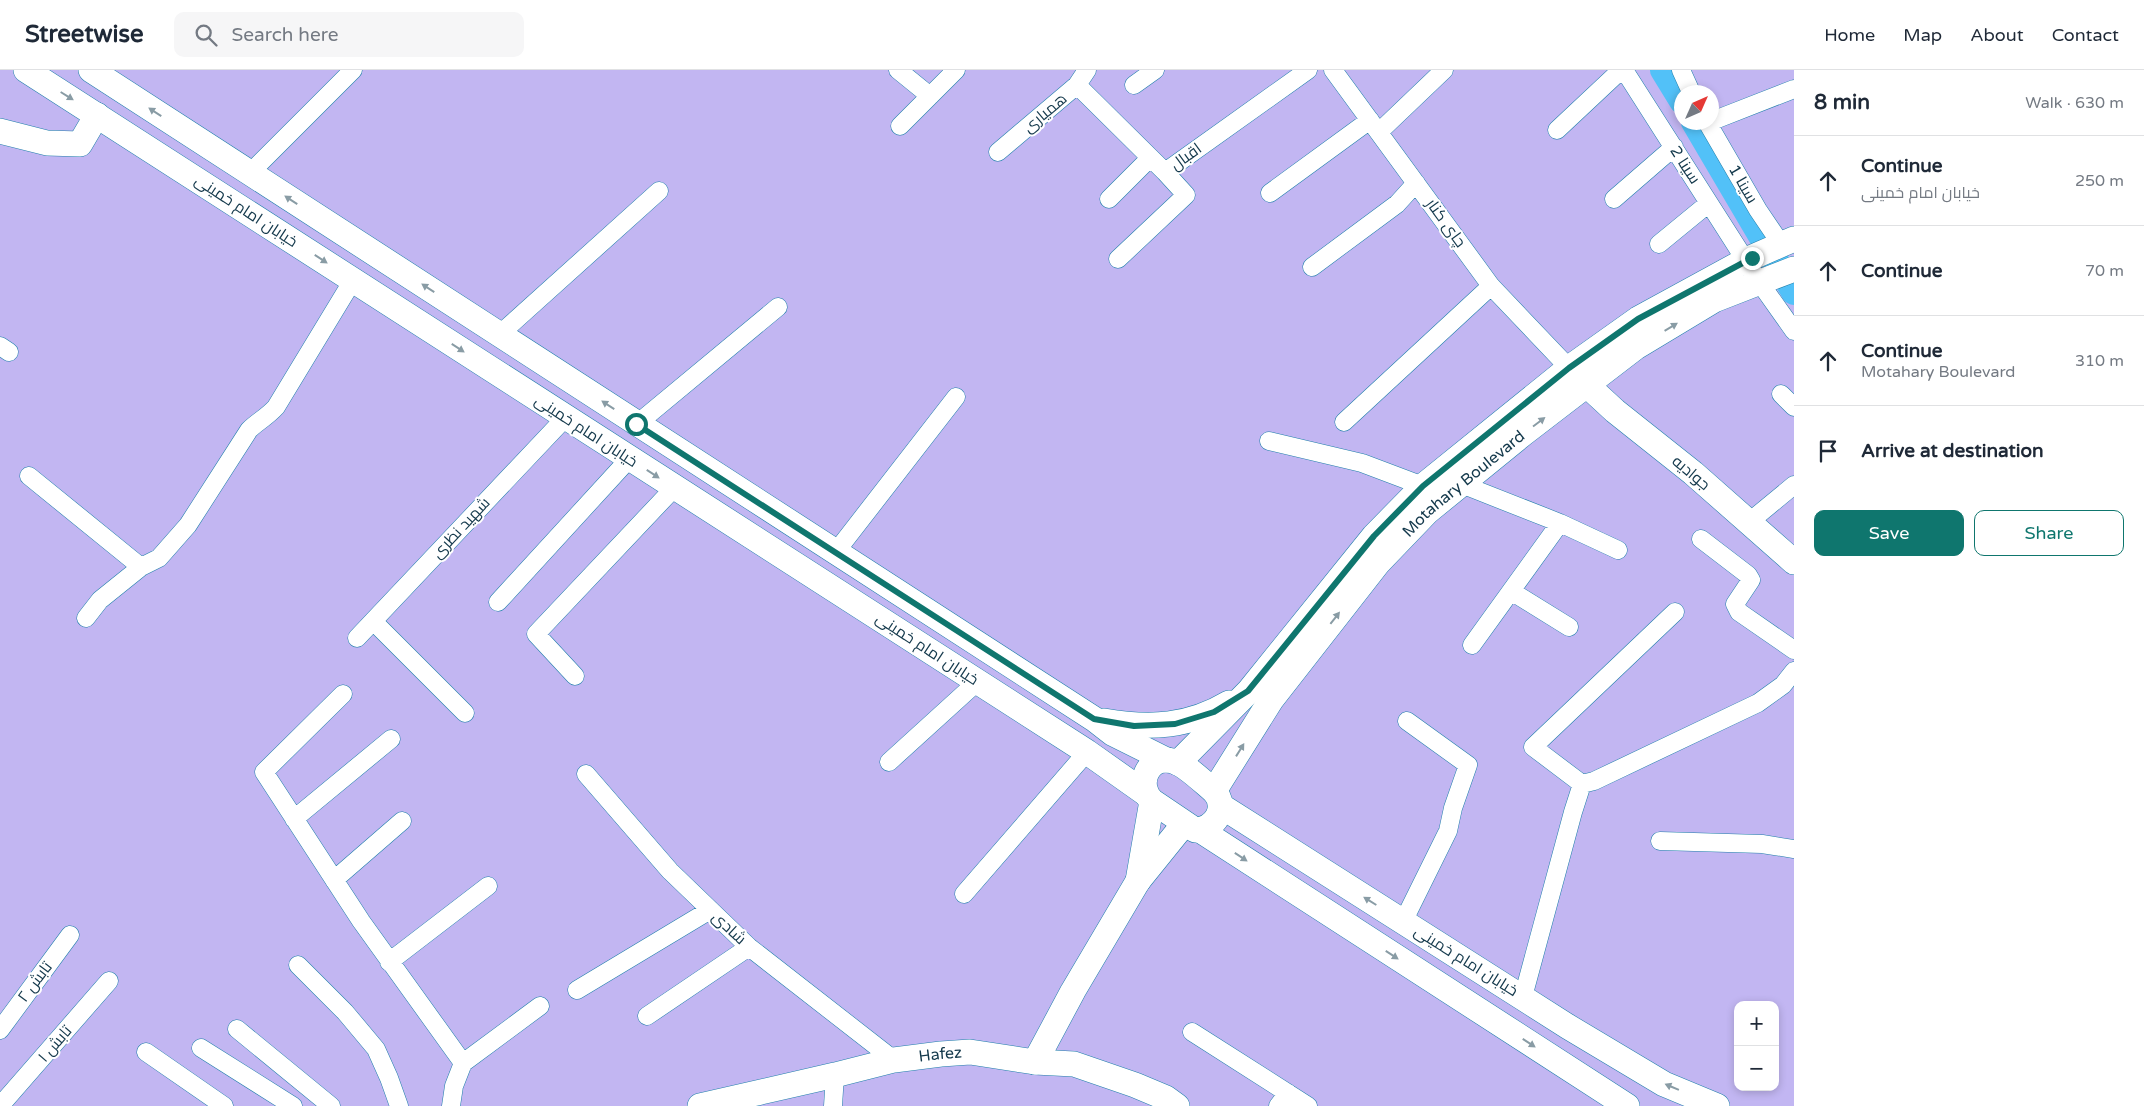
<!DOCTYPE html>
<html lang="en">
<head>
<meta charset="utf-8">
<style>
  body { margin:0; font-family:"Varela Round",Cairo,sans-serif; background:#f6f6f7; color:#1f2937 }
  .controls { position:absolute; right:15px; bottom:15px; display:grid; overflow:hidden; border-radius:10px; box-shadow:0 2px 8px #0003 }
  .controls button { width:45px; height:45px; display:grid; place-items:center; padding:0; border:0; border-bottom:1px solid #e0e1e3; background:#fff; color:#1f2937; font:25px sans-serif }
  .compass { position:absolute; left:1674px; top:15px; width:45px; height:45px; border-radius:50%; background:#fff; box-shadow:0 2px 8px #0003; rotate:45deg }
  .stop { position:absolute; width:15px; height:15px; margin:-11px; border:4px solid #0f766e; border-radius:50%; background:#fff }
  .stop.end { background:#0f766e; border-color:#fff; box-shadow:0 1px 5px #0008 }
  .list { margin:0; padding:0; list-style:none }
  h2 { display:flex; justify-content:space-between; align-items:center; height:65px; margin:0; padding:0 20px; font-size:21px }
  h2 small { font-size:16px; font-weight:400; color:#747a83 }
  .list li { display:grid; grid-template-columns:32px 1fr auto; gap:15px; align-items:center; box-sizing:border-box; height:90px; padding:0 20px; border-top:1px solid #e0e1e3 }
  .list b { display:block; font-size:19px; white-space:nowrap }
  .list p { margin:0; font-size:16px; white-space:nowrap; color:#747a83 }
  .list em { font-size:16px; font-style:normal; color:#747a83 }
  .actions { display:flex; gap:10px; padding:15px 20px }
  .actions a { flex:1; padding:11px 0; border:1px solid #0f766e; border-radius:10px; text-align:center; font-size:18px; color:#0f766e }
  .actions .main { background:#0f766e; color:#fff }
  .icon { flex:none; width:28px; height:28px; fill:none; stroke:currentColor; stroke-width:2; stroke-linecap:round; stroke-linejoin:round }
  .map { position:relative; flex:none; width:1794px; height:1036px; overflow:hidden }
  header { display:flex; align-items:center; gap:30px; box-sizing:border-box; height:70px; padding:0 25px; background:#fff; border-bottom:1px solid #e0e1e3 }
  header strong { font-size:24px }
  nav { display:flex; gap:28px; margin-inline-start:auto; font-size:18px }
  .search { width:350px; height:45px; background:#f6f6f7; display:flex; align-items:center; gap:12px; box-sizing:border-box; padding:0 18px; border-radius:10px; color:#747a83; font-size:19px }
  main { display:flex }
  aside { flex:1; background:#fff }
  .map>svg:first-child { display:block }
  .green { fill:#c2b6f2; fill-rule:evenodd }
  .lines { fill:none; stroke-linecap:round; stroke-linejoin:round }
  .river { stroke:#52c1f8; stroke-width:26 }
  .street-casing { stroke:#207fab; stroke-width:19 }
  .secondary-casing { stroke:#207fab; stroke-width:26 }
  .street { stroke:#fff; stroke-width:18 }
  .secondary { stroke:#fff; stroke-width:25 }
  .oneway { fill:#899ca5 }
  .route { stroke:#0f766e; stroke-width:6 }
  .labels { text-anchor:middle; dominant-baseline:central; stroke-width:4; stroke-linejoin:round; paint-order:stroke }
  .street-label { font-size:16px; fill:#13384b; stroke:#fff }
</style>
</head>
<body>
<header>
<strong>Streetwise</strong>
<div class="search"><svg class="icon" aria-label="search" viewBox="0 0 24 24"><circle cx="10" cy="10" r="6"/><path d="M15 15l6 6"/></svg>Search here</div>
<nav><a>Home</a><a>Map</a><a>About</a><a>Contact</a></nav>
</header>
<main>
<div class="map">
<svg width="1794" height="1036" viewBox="0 0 1794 1036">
  <rect width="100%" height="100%" fill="#c3e3f6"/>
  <path class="green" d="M 0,0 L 1794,0 L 1794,1036 L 0,1036 ZM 1682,22 L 1712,22 L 1712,52 L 1682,52 ZM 1738,935 L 1775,935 L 1775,1017 L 1738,1017 Z"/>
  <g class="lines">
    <path class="river" d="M 1663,0 L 1682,31
      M 1694,52 L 1794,222"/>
    <g class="street-casing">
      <path id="street" d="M 898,0 L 930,26
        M 1333,0 L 1491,216 L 1569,298
        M 1624,0 L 1760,213 L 1794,261
        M 1681,0 L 1691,22
        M 1077,15 L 1165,102 L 1308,0
        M 1134,15 L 1155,0
        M 1712,51 L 1794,19
        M 1707,52 L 1758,140 L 1781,174
        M 900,56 L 956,0
        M 1557,60 L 1621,0
        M 1379,62 L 1444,0
        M 998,82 L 1077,15 L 1087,0
        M 250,103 L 353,0
        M 1270,123 L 1370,50
        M 1109,129 L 1150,88
        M 1614,129 L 1674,77
        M 1659,174 L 1709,133
        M 1118,189 L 1186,125 L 1165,102
        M 1312,197 L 1397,134 L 1416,113
        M 500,264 L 659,121
        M 0,276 L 9,282
        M 1781,324 L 1794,337
        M 1344,352 L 1491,216
        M 637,354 L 778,237
        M 1269,371 L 1362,393 L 1423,416
        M 29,406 L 141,497
        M 1461,414 L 1560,453 L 1618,480
        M 1748,453 L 1794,415
        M 1701,469 L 1748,505 L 1751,510 L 1735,534 L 1739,542 L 1794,580
        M 835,483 L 956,327
        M 1511,521 L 1569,557
        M 498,532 L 629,389
        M 86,548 L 100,530 L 141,497 L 159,488 L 188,455 L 249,360 C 257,352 267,347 276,337 L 353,210
        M 373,551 L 465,643
        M 357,568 L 565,348
        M 1472,575 L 1560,453
        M 575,606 L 536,564 L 674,418
        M 343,624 L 264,702 L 361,851 L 463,993
        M 889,692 L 977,612
        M 586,704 L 670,801 L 749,877 L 894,990
        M 1582,714 L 1533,677 L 1675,542
        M 294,749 L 391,669
        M 1660,771 L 1762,774 L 1794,779
        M 334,810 L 402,751
        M 964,824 L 1087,682
        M 1403,852 L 1448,761 L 1453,738 L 1468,695 L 1407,651
        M 389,892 L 488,816
        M 298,895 L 345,942 L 376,979 L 389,1008 L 399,1036
        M 577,920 L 710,840
        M 1523,927 L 1573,742 L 1582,714 L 1594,711 L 1758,633 L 1783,615 L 1794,601
        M 647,946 L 749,877
        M 237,959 L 331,1036
        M 0,960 L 70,865
        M 1192,962 L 1308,1036
        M 201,978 L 293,1036
        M 146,982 L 224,1036
        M 0,1036 L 109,911
        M 451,1036 L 454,1016 L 463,993 L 540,936
        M 833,1036 L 835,1005
        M 1278,1036 L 1288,1023"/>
    </g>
    <g class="secondary-casing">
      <g id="secondary">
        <path d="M 26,0 L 1087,682 L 1145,723"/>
        <path d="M 91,0 L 1094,649 L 1112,663 L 1166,690"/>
        <path d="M 0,61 L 47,73 L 80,74 L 97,45"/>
        <path d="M 1576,305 L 1615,341 L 1693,403 L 1794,492"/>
        <path d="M 1104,651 C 1150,659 1189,657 1229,633"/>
        <path d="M 1178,693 L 1249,621 L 1374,466 L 1423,416 L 1569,298 L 1638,249 L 1746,190 L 1794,169"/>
        <path id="s1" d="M 1214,721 L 1271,630 L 1378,493 L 1427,442 L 1524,363 L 1636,277 L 1714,230 L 1794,199"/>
        <path d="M 1221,736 L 1567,956 L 1664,1014 L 1717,1036"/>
        <path d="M 1200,760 L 1627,1036"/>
        <path d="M 1138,811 L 1152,731 C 1135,715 1148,684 1173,691 C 1185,694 1204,713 1214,721 C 1229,738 1215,759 1195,760 L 1152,731"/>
        <path d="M 1035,992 L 1073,921 L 1138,811 L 1184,754"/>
        <path id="s2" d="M 700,1036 L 835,1005 L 894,990 L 941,984 L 970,982 L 1035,992 L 1074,994 L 1135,1015 L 1166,1028 L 1177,1036"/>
      </g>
    </g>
    <use href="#street" class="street"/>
    <use href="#secondary" class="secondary"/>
  </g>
  <defs><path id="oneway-solid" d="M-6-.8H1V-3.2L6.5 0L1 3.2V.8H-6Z" transform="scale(1.25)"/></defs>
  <g class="oneway">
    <use href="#oneway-solid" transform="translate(67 26) rotate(32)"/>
    <use href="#oneway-solid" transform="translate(155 42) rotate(-147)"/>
    <use href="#oneway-solid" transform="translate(291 130) rotate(-147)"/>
    <use href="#oneway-solid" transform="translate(321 189) rotate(33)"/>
    <use href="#oneway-solid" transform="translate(428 218) rotate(-147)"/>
    <use href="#oneway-solid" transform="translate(1671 257) rotate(-31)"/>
    <use href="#oneway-solid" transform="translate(458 278) rotate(33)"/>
    <use href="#oneway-solid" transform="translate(608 335) rotate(-147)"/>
    <use href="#oneway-solid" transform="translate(1539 352) rotate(-37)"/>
    <use href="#oneway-solid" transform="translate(653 404) rotate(33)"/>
    <use href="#oneway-solid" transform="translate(1335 548) rotate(-52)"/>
    <use href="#oneway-solid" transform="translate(1240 680) rotate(-58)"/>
    <use href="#oneway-solid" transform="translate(1241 787) rotate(34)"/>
    <use href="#oneway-solid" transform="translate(1370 831) rotate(-148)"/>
    <use href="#oneway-solid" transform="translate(1392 885) rotate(33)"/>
    <use href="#oneway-solid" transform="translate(1529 973) rotate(33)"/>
    <use href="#oneway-solid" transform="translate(1672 1017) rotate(-157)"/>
  </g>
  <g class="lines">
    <path class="route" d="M 636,354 L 1094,649 L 1134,656 L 1175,654 L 1214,642 L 1248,621 L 1374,466 L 1423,416 L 1569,298 L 1638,249 L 1752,188"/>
  </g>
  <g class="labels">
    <g class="street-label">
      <text transform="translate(1045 43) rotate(-40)">همیاری</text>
      <text transform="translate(1186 87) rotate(-36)">اقبال</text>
      <text transform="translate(1685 95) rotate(57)">سینا 2</text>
      <text transform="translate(1743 114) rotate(60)">سینا 1</text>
      <text transform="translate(246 141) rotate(33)">خیابان امام خمینی</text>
      <text transform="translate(1446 153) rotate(54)">چای کنار</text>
      <text transform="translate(586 361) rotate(33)">خیابان امام خمینی</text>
      <text transform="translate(1691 403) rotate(40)">جوادیه</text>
      <text stroke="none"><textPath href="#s1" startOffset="398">Motahary Boulevard</textPath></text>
      <text transform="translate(461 458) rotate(-47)">شهید نظری</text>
      <text transform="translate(927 579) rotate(33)">خیابان امام خمینی</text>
      <text transform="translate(729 858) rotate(43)">شادی</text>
      <text transform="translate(1466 891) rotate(32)">خیابان امام خمینی</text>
      <text transform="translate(35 912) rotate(-53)">تابش ۲</text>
      <text transform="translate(55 974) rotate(-49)">تابش ۱</text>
      <text stroke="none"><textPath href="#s2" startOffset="246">Hafez</textPath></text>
    </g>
  </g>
</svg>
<div class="controls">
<button>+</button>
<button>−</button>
</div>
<svg class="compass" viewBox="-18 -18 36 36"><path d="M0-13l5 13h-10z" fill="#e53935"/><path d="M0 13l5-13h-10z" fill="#747a83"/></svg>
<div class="stop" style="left:636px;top:354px"></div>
<div class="stop end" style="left:1752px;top:188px"></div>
</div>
<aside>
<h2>8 min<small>Walk · 630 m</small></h2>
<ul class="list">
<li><svg class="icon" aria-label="ahead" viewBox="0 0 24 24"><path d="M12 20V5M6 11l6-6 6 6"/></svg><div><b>Continue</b><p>خیابان امام خمینی</p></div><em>250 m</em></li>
<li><svg class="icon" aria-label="ahead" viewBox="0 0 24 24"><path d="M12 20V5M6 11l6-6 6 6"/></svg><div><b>Continue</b></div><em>70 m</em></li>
<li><svg class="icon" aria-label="ahead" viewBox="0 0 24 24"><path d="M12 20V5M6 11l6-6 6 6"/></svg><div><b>Continue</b><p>Motahary Boulevard</p></div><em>310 m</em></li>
<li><svg class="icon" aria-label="arrive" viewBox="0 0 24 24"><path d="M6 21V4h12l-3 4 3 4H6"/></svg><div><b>Arrive at destination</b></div></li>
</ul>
<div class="actions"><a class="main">Save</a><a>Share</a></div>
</aside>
</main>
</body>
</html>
